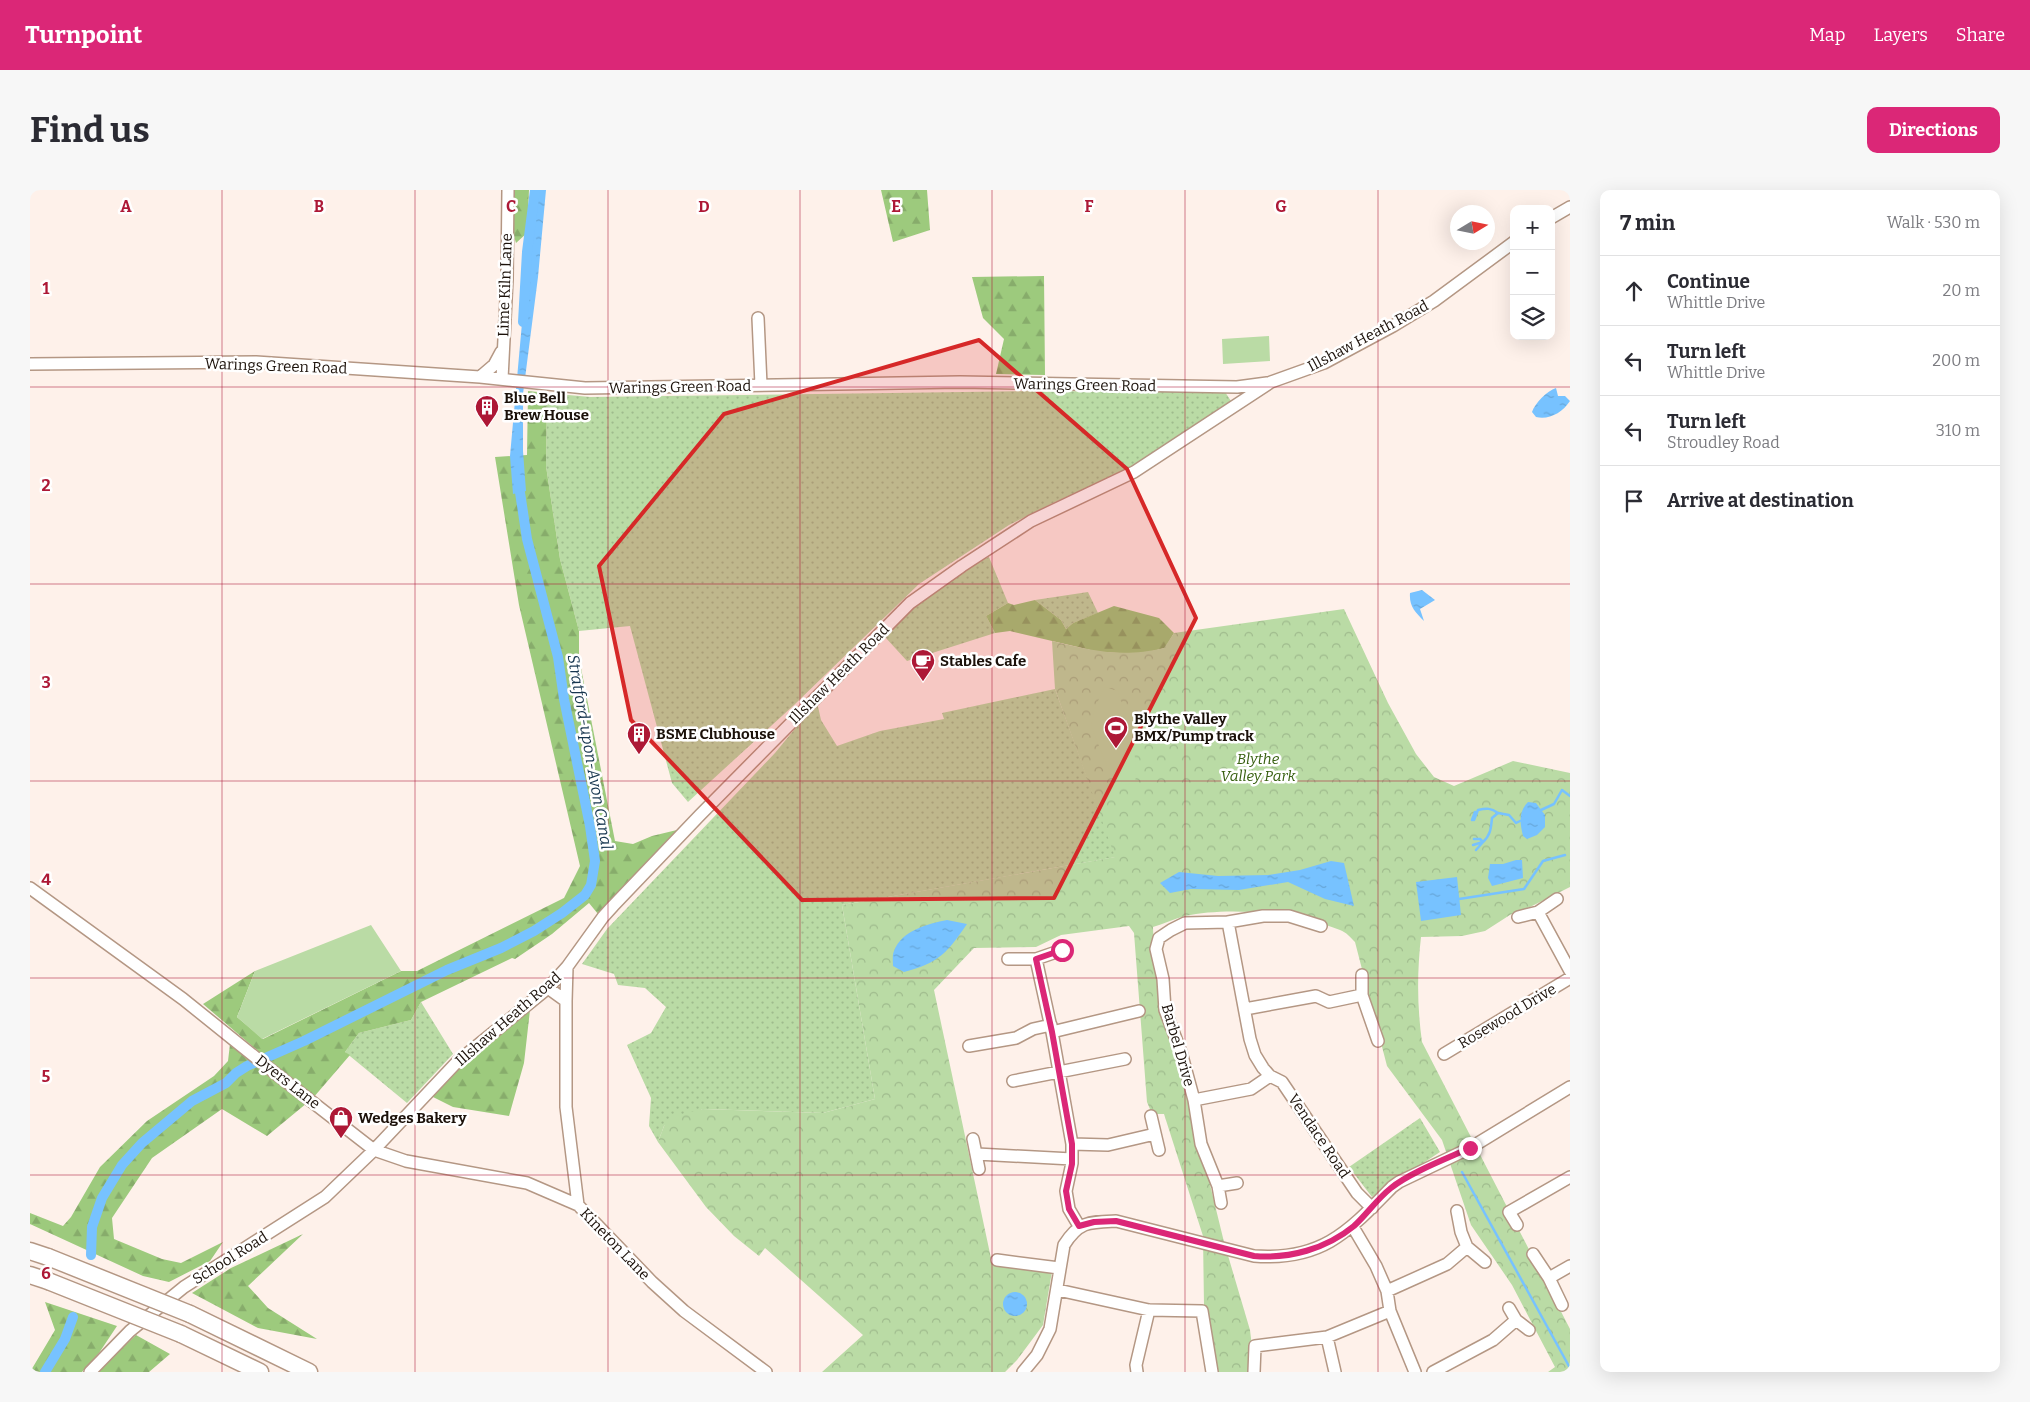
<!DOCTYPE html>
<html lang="en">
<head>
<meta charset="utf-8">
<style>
  body { margin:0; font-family:Bitter,serif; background:#f7f7f7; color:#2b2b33 }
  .controls { position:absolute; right:15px; top:15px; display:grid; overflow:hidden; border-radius:10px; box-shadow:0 5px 20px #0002 }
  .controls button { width:45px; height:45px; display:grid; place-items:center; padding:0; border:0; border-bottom:1px solid #e1e1e2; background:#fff; color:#2b2b33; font:25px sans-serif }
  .compass { position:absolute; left:1420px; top:15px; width:45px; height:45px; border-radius:50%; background:#fff; box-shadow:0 5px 20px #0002; rotate:80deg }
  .stop { position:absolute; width:15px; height:15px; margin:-11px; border:4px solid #db2777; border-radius:50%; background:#fff }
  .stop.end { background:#db2777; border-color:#fff; box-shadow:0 1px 5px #0008 }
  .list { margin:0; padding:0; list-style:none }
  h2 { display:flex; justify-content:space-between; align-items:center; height:65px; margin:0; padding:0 20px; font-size:21px }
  h2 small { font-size:16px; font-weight:400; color:#7c7c81 }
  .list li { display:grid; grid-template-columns:32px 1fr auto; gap:15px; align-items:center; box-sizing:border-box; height:70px; padding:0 20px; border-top:1px solid #e1e1e2 }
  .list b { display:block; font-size:19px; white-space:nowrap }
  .list p { margin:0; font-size:16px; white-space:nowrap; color:#7c7c81 }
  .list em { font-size:16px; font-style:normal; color:#7c7c81 }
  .icon { flex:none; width:28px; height:28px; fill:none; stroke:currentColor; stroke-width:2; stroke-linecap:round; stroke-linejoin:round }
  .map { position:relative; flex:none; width:1540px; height:1182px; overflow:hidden; border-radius:10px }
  header { display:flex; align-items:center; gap:30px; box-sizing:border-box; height:70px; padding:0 25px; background:#db2777; color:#fff }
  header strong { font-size:24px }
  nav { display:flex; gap:28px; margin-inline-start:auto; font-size:18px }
  .intro { display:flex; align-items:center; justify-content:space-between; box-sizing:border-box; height:120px; padding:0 30px }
  h1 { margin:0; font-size:35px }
  .button { padding:12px 22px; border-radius:10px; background:#db2777; color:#fff; font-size:18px; font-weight:700 }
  main { display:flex; gap:30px; padding:0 30px }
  aside { flex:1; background:#fff; border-radius:10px; box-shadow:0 5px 20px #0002 }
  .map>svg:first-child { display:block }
  .grass { fill:url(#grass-dots) }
  .forest { fill:url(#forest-firs) }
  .park { fill:url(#park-crowns) }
  .garden { fill:#badba5 }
  .water { fill:url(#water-ripples) }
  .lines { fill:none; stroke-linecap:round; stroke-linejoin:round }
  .stream { stroke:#77c2ff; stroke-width:2.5 }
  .canal { stroke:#77c2ff; stroke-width:10 }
  .minor-casing { stroke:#b49784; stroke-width:14 }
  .highway-casing { stroke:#b49784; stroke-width:19 }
  .minor { stroke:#fff; stroke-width:11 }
  .highway { stroke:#fff; stroke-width:16 }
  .highway-bridge-casing { stroke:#b49784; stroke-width:19; stroke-linecap:butt }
  .highway-bridge { stroke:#fff; stroke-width:16 }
  .route { stroke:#db2777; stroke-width:6 }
  .marked { fill:#d62828; fill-opacity:0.2; stroke:#d62828; stroke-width:4; stroke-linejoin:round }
  .grid { fill:none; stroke:#ad1836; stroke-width:1; stroke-opacity:0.55 }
  .labels { text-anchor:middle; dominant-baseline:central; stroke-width:5; stroke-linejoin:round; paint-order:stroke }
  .street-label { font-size:15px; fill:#1b110a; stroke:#fff }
  .poi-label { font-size:15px; font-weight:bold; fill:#1b110a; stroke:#fff; text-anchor:start }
  .park-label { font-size:15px; font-style:italic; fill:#386010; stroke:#fff }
  .water-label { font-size:16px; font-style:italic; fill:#17364f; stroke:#fff }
  .grid-label { font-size:16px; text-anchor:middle; font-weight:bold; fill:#ad1836; stroke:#fff; stroke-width:5; stroke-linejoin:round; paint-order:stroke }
</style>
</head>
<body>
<header>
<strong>Turnpoint</strong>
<nav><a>Map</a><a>Layers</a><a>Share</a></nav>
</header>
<div class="intro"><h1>Find us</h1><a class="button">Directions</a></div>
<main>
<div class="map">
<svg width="1540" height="1182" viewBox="0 0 1540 1182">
  <defs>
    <pattern id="grass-dots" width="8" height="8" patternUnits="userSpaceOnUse" patternTransform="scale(1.25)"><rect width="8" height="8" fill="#badba5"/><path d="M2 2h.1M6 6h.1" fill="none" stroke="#9fbb8d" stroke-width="1.8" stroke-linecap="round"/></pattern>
    <pattern id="forest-firs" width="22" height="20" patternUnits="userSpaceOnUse" patternTransform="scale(1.25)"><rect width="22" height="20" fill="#9dca7d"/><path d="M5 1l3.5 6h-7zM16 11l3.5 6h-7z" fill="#87ac6b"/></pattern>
    <pattern id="park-crowns" width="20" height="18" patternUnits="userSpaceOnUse" patternTransform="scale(1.25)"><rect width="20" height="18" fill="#badba5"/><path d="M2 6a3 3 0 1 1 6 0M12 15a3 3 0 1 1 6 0" fill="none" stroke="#9fbb8d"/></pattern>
    <pattern id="water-ripples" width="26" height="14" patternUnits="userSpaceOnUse" patternTransform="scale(1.25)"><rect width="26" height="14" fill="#77c2ff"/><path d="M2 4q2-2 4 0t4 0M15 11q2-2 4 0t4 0" fill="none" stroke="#66a6d9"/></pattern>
  </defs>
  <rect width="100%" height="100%" fill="#fef1ea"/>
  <path class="grass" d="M 1002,201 L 1195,202 L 1201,211 L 1194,219 L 1128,262 L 1084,286 L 1025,312 L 979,335 L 889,394 L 764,515 L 658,612 L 642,593 L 600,436 L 549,441 L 530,369 L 516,276 L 517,203 L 560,207 Z
    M 959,367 L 978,413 L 956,426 L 965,443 L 877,471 L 855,447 L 869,429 L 948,371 Z
    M 1058,402 L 1068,423 L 1043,433 L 1036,439 L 1031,430 L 1005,410 Z
    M 1025,499 L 1086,667 L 812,715 L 845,909 L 793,923 L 673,919 L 634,936 L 628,952 L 619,936 L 621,908 L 597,855 L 621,843 L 636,817 L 615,798 L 588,795 L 584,784 L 552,774 L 577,739 L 745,563 L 787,512 L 791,530 L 807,556 L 850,541 L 914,529 L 912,523 Z
    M 391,812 L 423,864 L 377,913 L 315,862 L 329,843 L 381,830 Z
    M 1390,928 L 1410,962 L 1342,1007 L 1319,977 Z"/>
  <path class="forest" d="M 483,0 L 499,0 L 497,43 L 486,53 L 482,40 Z
    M 851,0 L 897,0 L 900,40 L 863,52 Z
    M 1014,86 L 1015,185 L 966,184 L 974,149 L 953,128 L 942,87 Z
    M 498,201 L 517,203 L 516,276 L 530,369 L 549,441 L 549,468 L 585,651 L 603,654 L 622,646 L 651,639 L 568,724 L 559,713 L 522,744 L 485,769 L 482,768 L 391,812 L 381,830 L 329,843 L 315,862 L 320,865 L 283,908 L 173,814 L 225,781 L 207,827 L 233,849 L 371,781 L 387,781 L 534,708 L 550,676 L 489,415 L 465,267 L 497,265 Z
    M 1005,410 L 1031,430 L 1036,439 L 1043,433 L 1084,416 L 1129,428 L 1144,443 L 1135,458 L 1110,464 L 1069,462 L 980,441 L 965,443 L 956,426 L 978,413 L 984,415 Z
    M 500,820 L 494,873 L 479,926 L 423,917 L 401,906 L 430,877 Z
    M 200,854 L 277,913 L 237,946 L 192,919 L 122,968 L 82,1028 L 84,1049 L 132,1069 L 151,1073 L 193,1052 L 180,1071 L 139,1092 L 113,1086 L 0,1034 L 0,1023 L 33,1036 L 41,1027 L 70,977 L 117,931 L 184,886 L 198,871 Z
    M 273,1044 L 218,1096 L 238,1118 L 287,1149 L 228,1138 L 162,1103 L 201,1078 Z
    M 15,1112 L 87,1136 L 69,1163 L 52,1182 L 0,1182 L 25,1140 Z
    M 106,1145 L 140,1164 L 119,1182 L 67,1182 Z"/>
  <path class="park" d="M 1314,419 L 1358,513 L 1386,564 L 1404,587 L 1424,596 L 1483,571 L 1540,583 L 1540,697 L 1500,717 L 1483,723 L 1455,741 L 1432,746 L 1391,747 C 1387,782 1387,816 1392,852 L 1540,1139 L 1540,1182 L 1518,1182 L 1525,1177 L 1482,1095 L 1441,1035 L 1412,950 L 1357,876 L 1325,752 C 1321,748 1316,742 1310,740 C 1268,723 1200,716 1155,726 C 1144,729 1133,734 1123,737 L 1124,765 L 1194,1052 L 1220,1140 L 1225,1182 L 1188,1182 L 1174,1116 L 1173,1046 L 1134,924 L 1122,924 L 1117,912 L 1104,743 L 1099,736 L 1031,745 L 1006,757 L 944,758 L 904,800 L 962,1073 L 1022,1081 L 1013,1135 L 987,1170 L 975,1182 L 792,1182 L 833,1145 L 735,1058 L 729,1066 L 704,1046 L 676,1017 L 628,952 L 634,936 L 645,926 L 673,919 L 793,923 L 845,909 L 812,715 L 1085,667 L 1025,499 L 1022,451 C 1065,461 1091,468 1134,458 L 1144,443 Z"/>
  <path class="garden" d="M 1239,146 L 1240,171 L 1193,174 L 1192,149 Z
    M 1075,497 L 1088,501 C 1095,527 1110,566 1105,593 L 1093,595 L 1077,576 L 1061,536 L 1066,515 Z
    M 341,735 L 371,781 L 232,849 L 207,827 L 225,781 Z"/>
  <path class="water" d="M 504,0 L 516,0 L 508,87 L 493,204 L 493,261 L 496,301 L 483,304 L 480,266 Z
    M 1526,198 L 1528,206 L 1535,206 L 1540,211 C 1532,223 1519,230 1506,227 L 1502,222 C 1505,213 1517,201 1526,198 Z
    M 1392,400 L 1405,410 L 1390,419 L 1394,431 C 1385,422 1379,416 1380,403 Z
    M 1498,612 L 1506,613 L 1515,625 L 1515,637 L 1507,645 L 1497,649 L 1493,646 C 1490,633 1488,622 1498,612 Z
    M 1486,670 L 1492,670 L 1493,688 L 1462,696 L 1458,688 L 1460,674 L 1473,674 Z
    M 1301,671 L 1314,673 L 1324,716 L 1295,709 L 1258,692 L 1209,700 L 1161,699 L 1140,703 L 1130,693 L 1149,682 L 1188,686 L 1238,685 L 1270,680 Z
    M 1427,687 L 1431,725 L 1391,731 L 1386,692 Z
    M 917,730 L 937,734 C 917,763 909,773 874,782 L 863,776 C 863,772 862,765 864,761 C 872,740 898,734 917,730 Z
    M973 1114a12 12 0 1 1 24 0a12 12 0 1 1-24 0Z"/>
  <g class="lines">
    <path class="stream" d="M 1511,620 L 1524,614 L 1532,600 L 1540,606
      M 1442,630 L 1445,622
      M 1444,630 L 1448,620 C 1457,618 1461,618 1468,623
      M 1444,649 L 1450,649 L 1453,652 C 1461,645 1461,637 1462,628 L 1468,623 L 1479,625 L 1486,633 L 1490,631
      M 1443,655 L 1453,652
      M 1446,660 L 1453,652
      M 1429,709 L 1494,699 L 1513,671 L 1535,665
      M 1432,982 L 1540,1178"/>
    <path class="canal" d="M 493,132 L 497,62 L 505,0
      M 61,1065 L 62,1037 L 72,1008 L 92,975 L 112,953 L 162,911 L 196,893 L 206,883 L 217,876 L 274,851 L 417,780 L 471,758 L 504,741 L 532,723 L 555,705 L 561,695 L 565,671 L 560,636 L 534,509 L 528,467 L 497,349 L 488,289
      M 15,1182 L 35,1149 L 43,1127"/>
    <g class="minor-casing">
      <path id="minor" d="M 1521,28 L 1540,17
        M 728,128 L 731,195
        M 0,174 L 226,172 L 450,187 L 555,198 L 930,192 L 1207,197 L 1237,193
        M 450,187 L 464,175 L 471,162
        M 472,189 L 477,89 L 478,0
        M 0,698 L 153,809 L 245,883 L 344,960 L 376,971 L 497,993 L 548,1015
        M 1527,709 L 1508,722 L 1540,781
        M 1488,727 L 1508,722
        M 1198,732 L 1220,849 L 1225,865 L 1233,878 L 1240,886 L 1252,892 L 1327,1003 L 1342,1018
        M 978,769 L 1006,769 L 1032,760
        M 1006,769 L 1022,842 L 1042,954 L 1042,973 L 1036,1001 L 1039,1019 L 1049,1036
        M 1332,785 L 1332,805 L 1348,851
        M 518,798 L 536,811 L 536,917 L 548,1015 L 622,1092 L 654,1121 L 736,1182
        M 536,811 L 537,777
        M 1215,819 L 1286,806 L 1299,812 L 1332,805
        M 1022,842 L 1109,821
        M 939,856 L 986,848 L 1003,839 L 1021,835
        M 1414,864 L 1540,788
        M 983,891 L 1095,869
        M 1164,910 L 1221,899 L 1240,886
        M 1121,926 L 1129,960
        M 943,949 L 949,979
        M 1042,954 L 1078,955 L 1125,944
        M 947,964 L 1042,969
        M 1188,996 L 1207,993
        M 1191,1013 L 1188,996 L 1171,954 L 1164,910 L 1151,862 L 1135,820 L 1133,789 L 1126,759 L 1129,748 L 1141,740 L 1155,733 L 1198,732 L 1233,726 L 1259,726 L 1291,736
        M 1427,1021 L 1431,1042 L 1437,1057 L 1455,1072
        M 1487,1035 L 1479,1022 L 1540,987
        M 1323,1037 L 1346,1076 L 1357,1101 L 1360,1121 L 1385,1182
        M 1503,1064 L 1519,1088 L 1532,1115
        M 967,1070 L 1029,1078
        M 1519,1088 L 1540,1076
        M 1028,1100 L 1119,1120 L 1172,1121 L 1182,1182
        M 1357,1101 L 1417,1074 L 1437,1057
        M 1479,1118 L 1486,1130 L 1499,1140
        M 1297,1147 L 1305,1182
        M 60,1182 L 100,1141 L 154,1097 L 295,1007 L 342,962 L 427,872 L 518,798 L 537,777 L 573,727 L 583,716 L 670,625 L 880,413 L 932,376 L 1001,331 L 1104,282 L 1241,192 L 1294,173 L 1363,136 L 1404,111 L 1484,52
        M 993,1182 L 1007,1165 L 1020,1139 L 1034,1055 C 1049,1031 1060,1032 1086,1031 L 1224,1066 C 1292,1071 1318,1042 1362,997 L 1369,992 L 1440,958 L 1540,897
        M 1107,1182 L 1106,1175 L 1119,1120
        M 1224,1182 L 1225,1156 L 1297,1147 L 1360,1121
        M 1403,1182 L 1463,1150 L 1486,1130"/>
    </g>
    <g class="highway-casing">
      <path id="highway" d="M 0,1061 L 18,1067
        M 0,1085 L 18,1091
        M 160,1124 L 279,1182
        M 151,1144 L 230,1182"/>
    </g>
    <use href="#minor" class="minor"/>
    <use href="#highway" class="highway"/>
    <g class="highway-bridge-casing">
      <path id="highway-bridge" d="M 18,1067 L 160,1124
        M 18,1091 L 151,1144"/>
    </g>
    <use href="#highway-bridge" class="highway-bridge"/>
  </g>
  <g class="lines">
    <path class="route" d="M 1032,760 L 1006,769 L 1022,842 L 1042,954 L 1042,974 L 1036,1001 L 1039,1019 L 1049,1036 L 1064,1032 L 1086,1031 L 1224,1066 C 1259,1069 1296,1059 1324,1036 C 1337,1024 1347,1009 1361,998 C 1379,983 1418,968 1440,958"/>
  </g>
  <path class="marked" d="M 949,150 L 1097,279 L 1166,428 L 1024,708 L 772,710 L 601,530 L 569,376 L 694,224 Z"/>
  <path class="grid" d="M 192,0 L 192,1182M 385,0 L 385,1182M 578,0 L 578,1182M 770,0 L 770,1182M 962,0 L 962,1182M 1155,0 L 1155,1182M 1348,0 L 1348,1182M 0,197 L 1540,197M 0,394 L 1540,394M 0,591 L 1540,591M 0,788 L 1540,788M 0,985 L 1540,985"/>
  <defs>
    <g id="building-pin" transform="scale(1.25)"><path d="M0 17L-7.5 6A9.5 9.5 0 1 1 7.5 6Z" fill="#ad1836" stroke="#fff"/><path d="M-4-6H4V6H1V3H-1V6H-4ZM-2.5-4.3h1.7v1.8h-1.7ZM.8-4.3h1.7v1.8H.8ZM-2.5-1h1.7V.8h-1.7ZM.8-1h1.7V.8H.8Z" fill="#fff"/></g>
    <g id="cafe-pin" transform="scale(1.25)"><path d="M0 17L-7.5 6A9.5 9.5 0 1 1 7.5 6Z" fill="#ad1836" stroke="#fff"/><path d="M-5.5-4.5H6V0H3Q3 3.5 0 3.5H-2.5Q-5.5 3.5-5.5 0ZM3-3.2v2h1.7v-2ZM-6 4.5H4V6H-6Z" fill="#fff"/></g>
    <g id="stadium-pin" transform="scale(1.25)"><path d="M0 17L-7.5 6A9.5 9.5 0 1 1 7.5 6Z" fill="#ad1836" stroke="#fff"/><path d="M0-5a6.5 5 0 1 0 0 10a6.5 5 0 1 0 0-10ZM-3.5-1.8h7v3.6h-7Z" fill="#fff"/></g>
    <g id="shop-pin" transform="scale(1.25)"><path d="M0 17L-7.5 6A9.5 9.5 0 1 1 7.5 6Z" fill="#ad1836" stroke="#fff"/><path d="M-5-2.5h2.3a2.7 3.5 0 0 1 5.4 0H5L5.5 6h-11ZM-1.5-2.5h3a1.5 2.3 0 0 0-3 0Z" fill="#fff"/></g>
  </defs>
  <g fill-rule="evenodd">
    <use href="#building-pin" x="457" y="217"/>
    <use href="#cafe-pin" x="893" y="471"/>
    <use href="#stadium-pin" x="1086" y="538"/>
    <use href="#building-pin" x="609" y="544"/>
    <use href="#shop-pin" x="311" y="928"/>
  </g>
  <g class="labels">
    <g class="street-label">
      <text transform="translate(475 95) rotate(-88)">Lime Kiln Lane</text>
      <text transform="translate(1338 146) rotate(-28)">Illshaw Heath Road</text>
      <text transform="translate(246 176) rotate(2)">Warings Green Road</text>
      <text transform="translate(1055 195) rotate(1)">Warings Green Road</text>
      <text transform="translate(650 197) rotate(-1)">Warings Green Road</text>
      <text transform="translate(809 484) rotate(-45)">Illshaw Heath Road</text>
      <text transform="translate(1477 826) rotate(-31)">Rosewood Drive</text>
      <text transform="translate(478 829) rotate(-41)">Illshaw Heath Road</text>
      <text transform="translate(1148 855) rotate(74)">Barbel Drive</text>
      <text transform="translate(258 892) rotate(38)">Dyers Lane</text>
      <text transform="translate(1289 946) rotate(56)">Vendace Road</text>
      <text transform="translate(585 1054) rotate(46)">Kineton Lane</text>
      <text transform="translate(200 1068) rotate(-32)">School Road</text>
    </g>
    <g class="poi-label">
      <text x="474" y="208">Blue Bell<tspan x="474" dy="17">Brew House</tspan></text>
      <text x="910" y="471">Stables Cafe</text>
      <text x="1104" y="529">Blythe Valley<tspan x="1104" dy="17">BMX/Pump track</tspan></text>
      <text x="626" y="544">BSME Clubhouse</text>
      <text x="328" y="928">Wedges Bakery</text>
    </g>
    <g class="park-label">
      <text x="1228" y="569">Blythe<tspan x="1228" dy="17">Valley Park</tspan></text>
    </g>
    <g class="water-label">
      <text transform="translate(560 562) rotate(80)">Stratford-upon-Avon Canal</text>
    </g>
  </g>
  <g class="grid-label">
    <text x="96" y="22">A</text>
    <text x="289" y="22">B</text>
    <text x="481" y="22">C</text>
    <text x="674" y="22">D</text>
    <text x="866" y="22">E</text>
    <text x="1059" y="22">F</text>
    <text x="1251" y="22">G</text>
    <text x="16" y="104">1</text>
    <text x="16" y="301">2</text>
    <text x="16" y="498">3</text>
    <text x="16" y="695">4</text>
    <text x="16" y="892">5</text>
    <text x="16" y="1089">6</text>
  </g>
</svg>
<div class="controls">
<button>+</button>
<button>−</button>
<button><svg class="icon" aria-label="layers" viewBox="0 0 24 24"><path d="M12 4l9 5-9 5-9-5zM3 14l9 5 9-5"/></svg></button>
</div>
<svg class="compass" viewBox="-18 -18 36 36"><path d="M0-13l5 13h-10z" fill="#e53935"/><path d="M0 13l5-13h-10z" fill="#7c7c81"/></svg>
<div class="stop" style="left:1032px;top:760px"></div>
<div class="stop end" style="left:1440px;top:958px"></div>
</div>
<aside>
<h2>7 min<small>Walk · 530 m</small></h2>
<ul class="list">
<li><svg class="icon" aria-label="ahead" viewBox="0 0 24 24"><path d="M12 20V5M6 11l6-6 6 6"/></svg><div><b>Continue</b><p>Whittle Drive</p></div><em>20 m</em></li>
<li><svg class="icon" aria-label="left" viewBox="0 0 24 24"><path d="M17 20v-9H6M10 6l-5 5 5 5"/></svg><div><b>Turn left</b><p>Whittle Drive</p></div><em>200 m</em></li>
<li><svg class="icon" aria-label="left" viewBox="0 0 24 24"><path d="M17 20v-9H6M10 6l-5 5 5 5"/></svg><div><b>Turn left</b><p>Stroudley Road</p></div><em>310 m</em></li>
<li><svg class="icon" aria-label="arrive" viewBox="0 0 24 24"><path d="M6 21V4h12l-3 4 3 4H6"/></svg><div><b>Arrive at destination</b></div></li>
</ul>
</aside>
</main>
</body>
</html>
